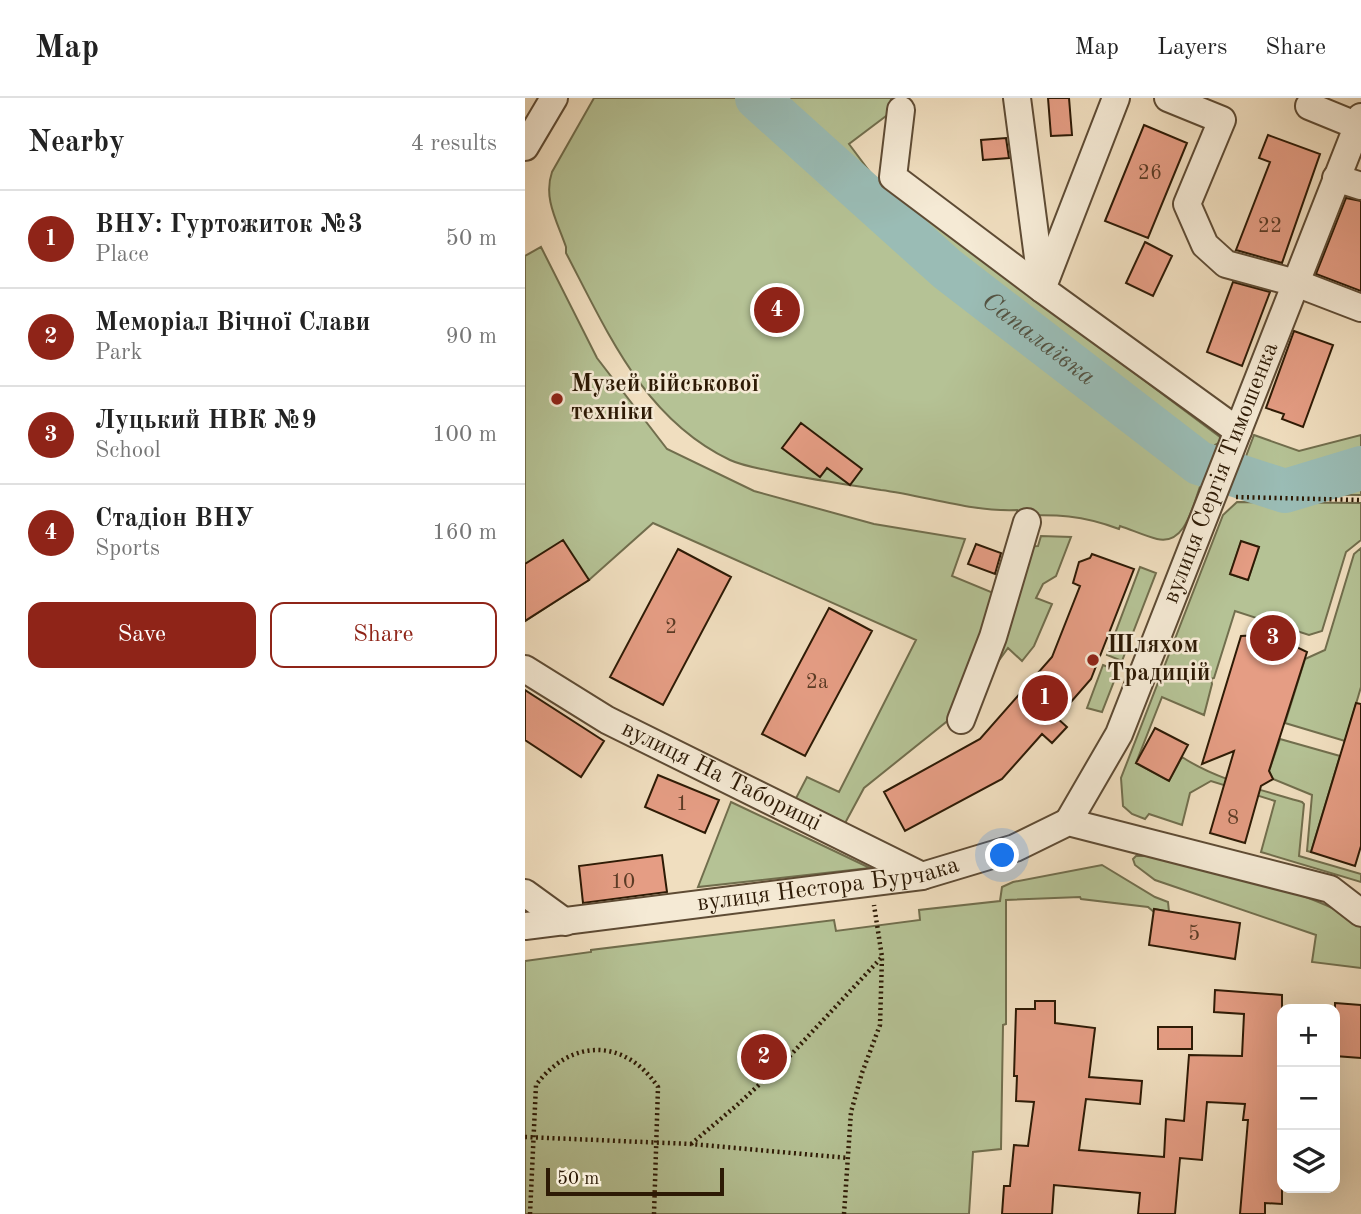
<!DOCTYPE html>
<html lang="en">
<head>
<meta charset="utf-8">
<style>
  body { margin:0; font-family:"Old Standard TT",serif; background:#f6f6f6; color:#222 }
  .controls { position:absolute; right:21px; bottom:21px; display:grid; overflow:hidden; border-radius:14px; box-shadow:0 7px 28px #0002 }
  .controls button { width:63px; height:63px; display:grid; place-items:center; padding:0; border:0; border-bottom:2px solid #e0e0e0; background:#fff; color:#222; font:35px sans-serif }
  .scale { position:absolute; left:21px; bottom:18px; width:178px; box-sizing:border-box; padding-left:7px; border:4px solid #2d1a05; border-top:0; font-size:19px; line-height:24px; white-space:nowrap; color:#2d1a05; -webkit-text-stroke:5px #f5ead5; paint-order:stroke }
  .you { position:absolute; left:478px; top:758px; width:24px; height:24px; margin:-18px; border:5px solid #fff; border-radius:50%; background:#1a73e8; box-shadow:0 0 0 10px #1a73e833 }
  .badge { display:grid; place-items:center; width:46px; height:46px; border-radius:50%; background:#8f2418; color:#fff; font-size:23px; font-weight:700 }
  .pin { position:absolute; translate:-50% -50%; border:4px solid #fff; box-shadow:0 2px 7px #0006 }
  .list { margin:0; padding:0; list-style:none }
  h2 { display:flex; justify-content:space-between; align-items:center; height:91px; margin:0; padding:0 28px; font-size:30px }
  h2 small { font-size:23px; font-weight:400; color:#767676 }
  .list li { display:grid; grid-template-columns:46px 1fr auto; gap:21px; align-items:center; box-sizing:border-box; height:98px; padding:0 28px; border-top:2px solid #e0e0e0 }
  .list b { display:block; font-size:26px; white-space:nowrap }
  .list p { margin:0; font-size:23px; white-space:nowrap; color:#767676 }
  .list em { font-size:23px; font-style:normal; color:#767676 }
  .actions { display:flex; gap:14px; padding:21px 28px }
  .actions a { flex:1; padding:16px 0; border:2px solid #8f2418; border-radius:14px; text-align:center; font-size:24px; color:#8f2418 }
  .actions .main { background:#8f2418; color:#fff }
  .icon { flex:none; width:38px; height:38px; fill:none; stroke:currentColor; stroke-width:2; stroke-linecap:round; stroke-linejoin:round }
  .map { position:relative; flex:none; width:836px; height:1116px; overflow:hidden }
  header { display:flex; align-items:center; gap:42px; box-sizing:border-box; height:98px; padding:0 35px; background:#fff; border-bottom:2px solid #e0e0e0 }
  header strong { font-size:33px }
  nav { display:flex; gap:38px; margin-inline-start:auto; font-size:24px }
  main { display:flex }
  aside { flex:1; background:#fff }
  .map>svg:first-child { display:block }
  .green { fill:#b5c295; stroke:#716e4d; stroke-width:2; fill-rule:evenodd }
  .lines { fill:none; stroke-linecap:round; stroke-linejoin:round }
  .river { stroke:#9abcb5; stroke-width:44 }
  .building { fill:#e59d84; stroke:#2d1a05; stroke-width:2 }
  .minor-casing { stroke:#5e4b34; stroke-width:30 }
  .path { stroke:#2d1a05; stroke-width:4.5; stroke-dasharray:2 3.5; stroke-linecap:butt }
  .minor { stroke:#f5ead5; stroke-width:26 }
  .poi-dot { fill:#8f2418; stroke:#f5ead5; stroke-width:2.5 }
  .labels { text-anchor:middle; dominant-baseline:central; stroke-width:5; stroke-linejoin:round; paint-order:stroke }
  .number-label { font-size:21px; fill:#5b3b25 }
  .poi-label { font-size:24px; font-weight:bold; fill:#2d1a05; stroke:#f5ead5; text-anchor:start }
  .street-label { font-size:24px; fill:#2d1a05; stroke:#f5ead5 }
  .water-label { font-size:26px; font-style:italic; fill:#535343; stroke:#f5ead5 }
</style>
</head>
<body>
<header>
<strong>Map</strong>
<nav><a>Map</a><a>Layers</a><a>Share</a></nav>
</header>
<main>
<aside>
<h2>Nearby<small>4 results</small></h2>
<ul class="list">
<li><span class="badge">1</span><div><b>ВНУ: Гуртожиток №3</b><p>Place</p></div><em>50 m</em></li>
<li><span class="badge">2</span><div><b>Меморіал Вічної Слави</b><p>Park</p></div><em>90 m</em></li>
<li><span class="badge">3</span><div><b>Луцький НВК №9</b><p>School</p></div><em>100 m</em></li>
<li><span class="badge">4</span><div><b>Стадіон ВНУ</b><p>Sports</p></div><em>160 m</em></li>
</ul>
<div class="actions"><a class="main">Save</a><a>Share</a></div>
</aside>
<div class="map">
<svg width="836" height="1116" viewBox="0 0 836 1116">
  <rect width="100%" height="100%" fill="#f0debf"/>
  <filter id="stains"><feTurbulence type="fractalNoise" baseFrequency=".00286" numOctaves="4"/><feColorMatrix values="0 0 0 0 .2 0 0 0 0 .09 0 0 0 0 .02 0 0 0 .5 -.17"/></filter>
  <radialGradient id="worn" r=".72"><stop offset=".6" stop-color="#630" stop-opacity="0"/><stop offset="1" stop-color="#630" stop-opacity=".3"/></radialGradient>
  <path class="green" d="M 69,0 L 366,0 L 365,15 L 324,46 L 351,82 L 699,342 L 690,347 L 677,381 L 665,383 L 676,386 C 668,406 661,448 632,441 C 620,438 607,432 595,428 L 594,431 C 557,417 531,416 492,418 L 492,412 C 445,414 402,398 356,392 C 319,386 282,381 246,373 C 233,370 218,368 205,362 C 119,321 83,235 41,155 L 41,149 C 32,123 18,100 27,74 Z
    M 16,149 L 72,260 L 142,351 L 229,393 L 349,426 L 440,441 L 427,478 L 473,497 L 493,449 L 513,448 L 516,438 L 546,439 L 531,478 L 518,486 L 511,500 L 527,506 L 509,548 L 497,563 L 483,550 L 441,608 L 339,690 L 318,729 L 268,706 L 282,679 L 314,694 L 391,542 L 128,425 L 64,482 L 0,523 L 0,158 Z
    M 729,337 L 774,353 L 836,337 L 836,397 L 742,396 L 708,393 Z
    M 712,404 L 836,405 L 836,442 L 821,454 L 797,533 L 784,537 L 710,513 L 689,580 L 686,581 L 687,586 L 679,617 L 637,599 L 611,665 L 644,683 L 657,659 C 692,682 737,692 777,704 L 779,706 L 774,758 L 836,776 L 836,784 L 736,754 L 750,703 L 686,683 L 665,695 L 657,727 L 624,716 L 620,721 L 607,716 L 598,708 L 596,680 L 698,417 ZM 716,444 L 734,449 L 723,482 L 705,476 Z
    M 836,450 L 836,589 L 820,643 L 760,625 L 780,561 L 800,552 L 829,456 Z
    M 615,469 L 631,475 L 597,563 L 582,557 Z
    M 578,567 L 593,573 L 577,614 L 562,610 Z
    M 755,641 L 815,658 L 786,754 L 782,753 L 787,697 L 748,681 L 744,673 Z
    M 206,704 L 345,770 L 173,789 Z
    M 611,758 L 622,758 C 687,774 781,789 836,826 L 836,870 L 787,864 L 791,837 L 630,782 L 610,767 L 608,761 Z
    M 577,767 L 630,799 L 643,804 L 644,814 L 630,811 L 629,814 L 623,809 L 556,801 L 555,799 L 481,802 L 481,926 L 478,927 L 476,1051 L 448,1054 L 444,1116 L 0,1116 L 0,863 L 66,854 L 66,852 L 309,822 L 311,833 L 395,822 L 394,812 L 475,803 L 477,789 L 488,784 Z"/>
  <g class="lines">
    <path class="river" id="s1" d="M 232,0 L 422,171 L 674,365 L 760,393 L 836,370"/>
  </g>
  <path class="building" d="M 523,0 L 544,0 L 547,37 L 526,38 Z
    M 619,27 L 662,45 L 623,140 L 580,123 Z
    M 743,37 L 795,56 L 757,165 L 711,152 L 745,64 L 734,60 Z
    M 481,40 L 484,60 L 458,62 L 456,42 Z
    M 821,100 L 836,103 L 836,193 L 791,176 Z
    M 620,144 L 647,158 L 628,198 L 601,185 Z
    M 708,184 L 745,194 L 717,268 L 682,254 Z
    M 769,233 L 808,247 L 778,329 L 757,321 L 759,316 L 741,310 Z
    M 276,325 L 337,371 L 325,387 L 302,370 L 295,379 L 257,350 Z
    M 38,442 L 64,482 L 0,523 L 0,466 Z
    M 716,443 L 734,449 L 723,482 L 705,476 Z
    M 451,446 L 476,455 L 470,476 L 443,466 Z
    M 153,451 L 206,479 L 138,607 L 85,579 Z
    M 567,456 L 609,471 L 566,581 L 532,620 L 542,629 L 527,645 L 517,636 L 477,681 L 380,733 L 359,694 L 455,641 L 527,559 L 555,488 L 548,485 L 554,464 L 565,460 Z
    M 304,510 L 347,533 L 280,658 L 237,636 Z
    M 735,537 L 755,541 L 782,554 L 744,673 L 748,681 L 736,688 L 720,745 L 685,735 L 709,653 L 677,666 L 716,538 Z
    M 0,592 L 79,643 L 56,679 L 0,642 Z
    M 831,605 L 836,606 L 836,748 L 830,768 L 786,754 Z
    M 630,630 L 663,647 L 644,683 L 611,665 Z
    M 133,677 L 194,702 L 180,735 L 120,709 Z
    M 137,757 L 142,794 L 58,805 L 54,768 Z
    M 629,811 L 715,825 L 710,861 L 624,847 Z
    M 690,892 L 757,897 L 757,955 L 753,1008 L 757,1009 L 757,1106 L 740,1105 L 740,1116 L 715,1116 L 723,1022 L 718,1022 L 720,1006 L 682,1004 L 677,1062 L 655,1060 L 650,1116 L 613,1116 L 615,1095 L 529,1087 L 527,1116 L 477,1116 L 479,1088 L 485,1088 L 489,1047 L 503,1048 L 509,1004 L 491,1003 L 492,978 L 489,978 L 491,911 L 510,911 L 510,903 L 530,903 L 530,925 L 570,930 L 564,979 L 617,983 L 615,1006 L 561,1001 L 554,1052 L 639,1059 L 641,1021 L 659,1023 L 664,957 L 717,958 L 719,916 L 689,914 Z
    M 810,905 L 836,907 L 836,960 L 810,958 Z
    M 633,929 L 667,929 L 667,951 L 633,951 Z"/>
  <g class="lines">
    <g class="minor-casing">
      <g id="minor">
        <path d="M 492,0 L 517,190"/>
        <path d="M 591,0 L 517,191 L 713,333"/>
        <path d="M 643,0 L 697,22 L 662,106 L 680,147 L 701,166 L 771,185 L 836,210"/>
        <path d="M 784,8 L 833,28"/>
        <path d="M 376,12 L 368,79 L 517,191"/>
        <path d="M 0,49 L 29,0"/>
        <path d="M 811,80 L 836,88"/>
        <path id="s2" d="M 0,571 L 82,622 L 397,778"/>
        <path d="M 436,622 L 468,539 L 502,424"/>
        <path id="s3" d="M 543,724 L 594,636 L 836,19"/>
        <path d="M 0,795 L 40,824"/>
        <path id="s4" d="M 0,828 L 397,778 L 490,750 L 543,724 L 805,791 L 836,815"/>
      </g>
    </g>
    <path class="path" d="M 711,399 L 836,402
      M 0,1039 L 166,1046 L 323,1060
      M 166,1046 L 211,1008 L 260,963 L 356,860
      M 5,1116 L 11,987 C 46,940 100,940 133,989 L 129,1116
      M 319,1116 L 326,1014 L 337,975 L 355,927 L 357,859 L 349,807"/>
    <use href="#minor" class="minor"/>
  </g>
  <g class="poi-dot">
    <circle cx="32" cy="301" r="7"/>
    <circle cx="568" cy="562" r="7"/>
  </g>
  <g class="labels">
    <g class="number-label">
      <text x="625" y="75">26</text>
      <text x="745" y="128">22</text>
      <text x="146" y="529">2</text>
      <text x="292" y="584">2а</text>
      <text x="157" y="706">1</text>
      <text x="708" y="720">8</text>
      <text x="98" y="784">10</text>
      <text x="669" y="836">5</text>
    </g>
    <g class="poi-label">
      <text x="46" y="287">Музей військової<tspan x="46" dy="28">техніки</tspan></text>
      <text x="582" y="548">Шляхом<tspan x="582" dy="28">Традицій</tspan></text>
    </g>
    <g class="street-label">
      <text stroke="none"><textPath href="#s3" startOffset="382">вулиця Сергія Тимошенка</textPath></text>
      <text stroke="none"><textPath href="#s2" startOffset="224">вулиця На Таборищі</textPath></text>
      <text stroke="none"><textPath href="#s4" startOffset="306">вулиця Нестора Бурчака</textPath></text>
    </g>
    <g class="water-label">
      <text stroke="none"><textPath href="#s1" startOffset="371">Сапалаївка</textPath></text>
    </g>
  </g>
  <rect width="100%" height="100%" filter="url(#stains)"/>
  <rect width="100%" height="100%" fill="url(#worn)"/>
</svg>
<div class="controls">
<button>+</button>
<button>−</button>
<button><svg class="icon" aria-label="layers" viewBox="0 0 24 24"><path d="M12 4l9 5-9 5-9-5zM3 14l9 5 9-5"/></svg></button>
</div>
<div class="scale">50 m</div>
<div class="you"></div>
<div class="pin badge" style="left:520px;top:600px">1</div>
<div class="pin badge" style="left:239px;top:959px">2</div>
<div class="pin badge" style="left:748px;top:540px">3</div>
<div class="pin badge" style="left:252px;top:212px">4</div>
</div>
</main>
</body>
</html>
